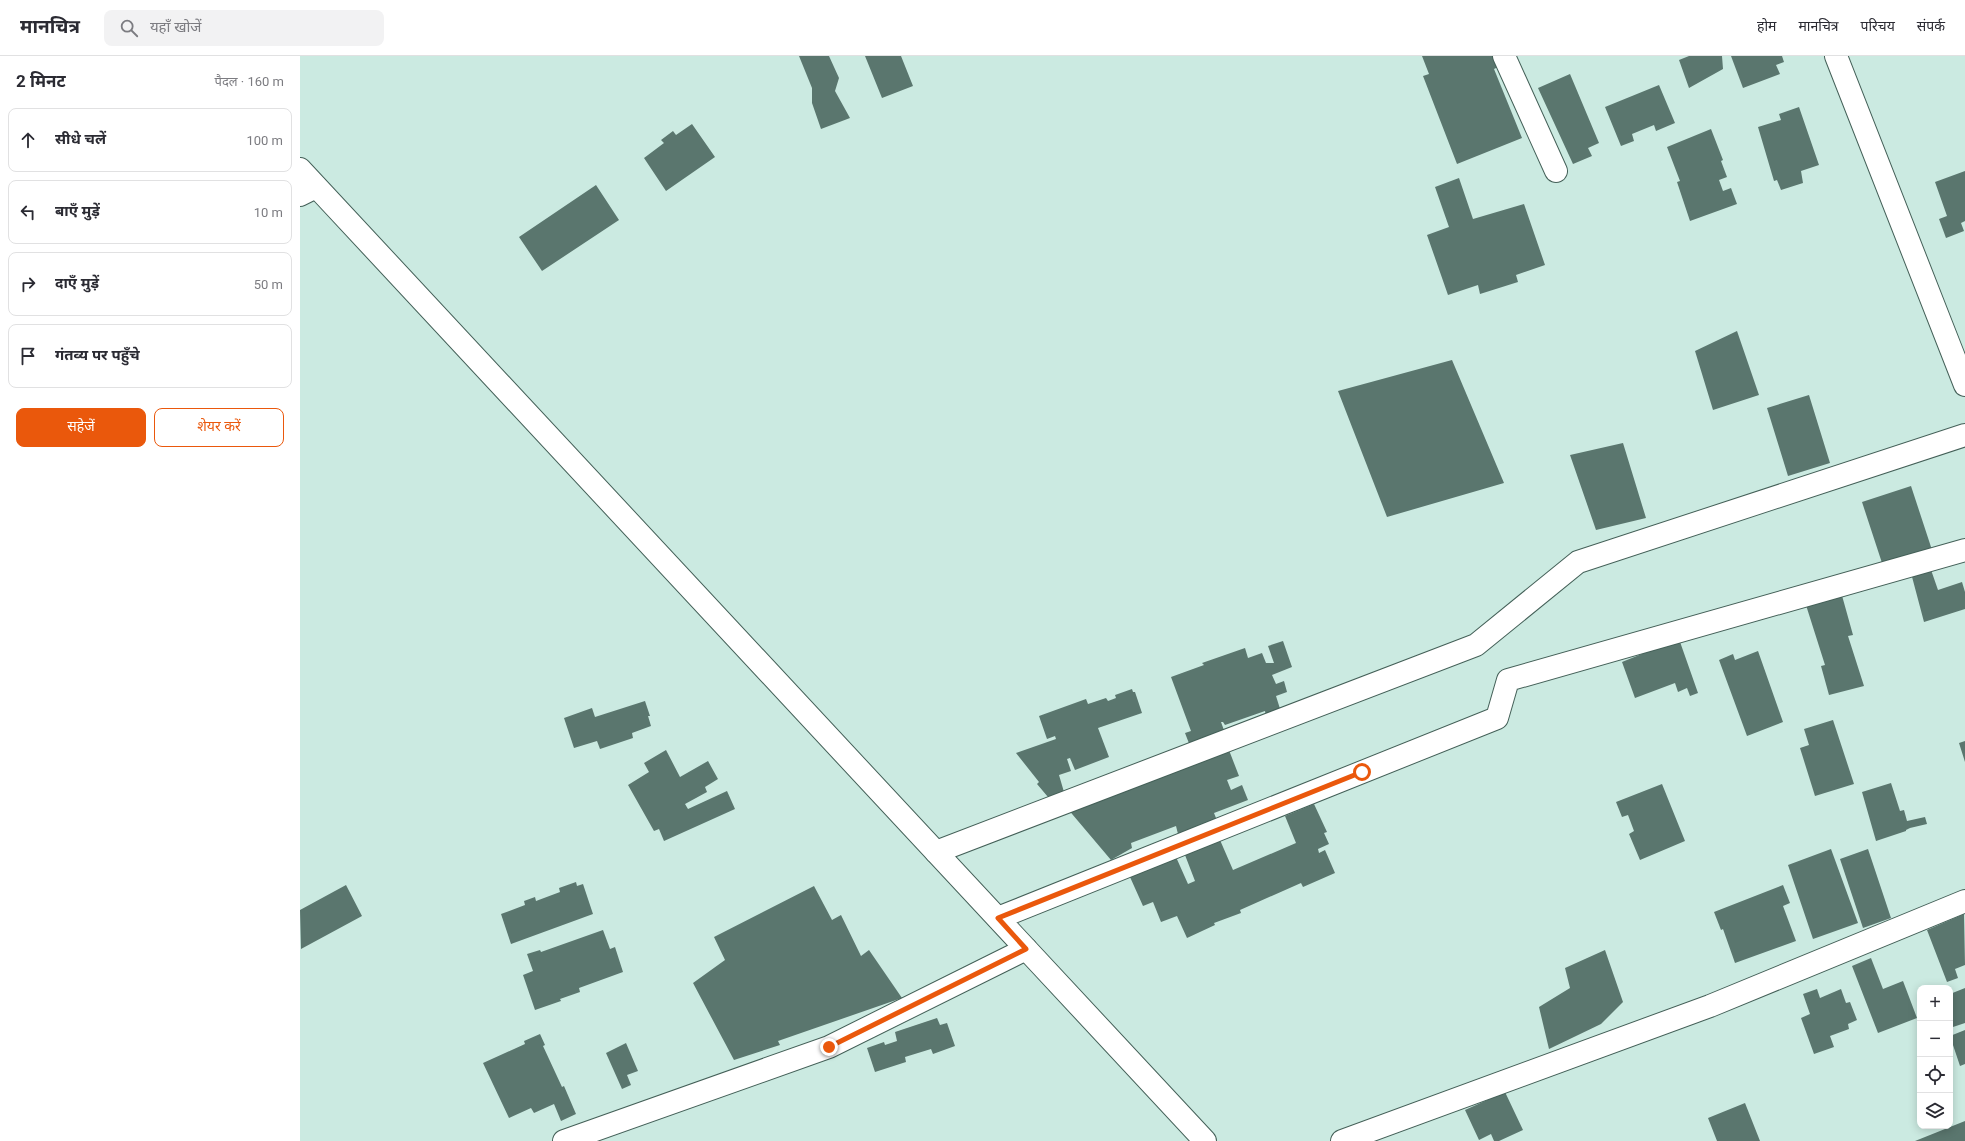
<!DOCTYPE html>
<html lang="hi">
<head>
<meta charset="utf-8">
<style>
  body { margin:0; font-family:Roboto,"Noto Sans Devanagari",sans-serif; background:#f2f2f3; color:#2b2b33 }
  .controls { position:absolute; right:12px; bottom:12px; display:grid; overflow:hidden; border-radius:8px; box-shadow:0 2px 10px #0003 }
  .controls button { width:36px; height:36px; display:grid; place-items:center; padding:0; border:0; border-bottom:1px solid #e1e1e2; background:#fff; color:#2b2b33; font:20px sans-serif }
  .stop { position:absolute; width:12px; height:12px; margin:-9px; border:3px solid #ea580c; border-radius:50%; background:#fff }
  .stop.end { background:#ea580c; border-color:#fff; box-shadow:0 1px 4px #0008 }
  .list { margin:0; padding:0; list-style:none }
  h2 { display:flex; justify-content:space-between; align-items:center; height:52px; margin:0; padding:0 16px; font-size:17px }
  h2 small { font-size:13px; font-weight:400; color:#7c7c81 }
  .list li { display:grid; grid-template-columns:26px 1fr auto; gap:12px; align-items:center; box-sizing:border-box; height:64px; margin:0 8px 8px; padding:0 8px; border:1px solid #e1e1e2; border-radius:8px }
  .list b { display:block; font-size:15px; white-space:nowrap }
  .list em { font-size:13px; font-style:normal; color:#7c7c81 }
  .actions { display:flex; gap:8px; padding:12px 16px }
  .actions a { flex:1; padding:9px 0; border:1px solid #ea580c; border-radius:8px; text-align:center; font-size:14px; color:#ea580c }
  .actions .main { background:#ea580c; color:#fff }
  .icon { flex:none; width:22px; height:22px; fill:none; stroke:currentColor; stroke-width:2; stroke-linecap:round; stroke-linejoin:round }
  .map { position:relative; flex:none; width:1665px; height:1085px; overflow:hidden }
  header { display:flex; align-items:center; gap:24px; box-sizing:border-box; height:56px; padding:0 20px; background:#fff; border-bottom:1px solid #e1e1e2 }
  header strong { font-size:19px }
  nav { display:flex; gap:22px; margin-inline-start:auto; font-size:14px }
  .search { width:280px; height:36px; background:#f2f2f3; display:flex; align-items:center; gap:10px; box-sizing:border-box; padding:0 14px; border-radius:8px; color:#7c7c81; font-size:15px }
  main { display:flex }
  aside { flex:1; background:#fff }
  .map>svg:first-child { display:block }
  .building { fill:#5a766e }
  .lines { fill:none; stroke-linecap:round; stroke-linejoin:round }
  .street-casing { stroke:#446058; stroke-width:24 }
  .secondary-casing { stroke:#446058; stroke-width:24 }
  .street { stroke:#fff; stroke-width:22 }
  .secondary { stroke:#fff; stroke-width:22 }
  .route { stroke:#ea580c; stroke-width:5 }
</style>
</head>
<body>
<header>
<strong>मानचित्र</strong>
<div class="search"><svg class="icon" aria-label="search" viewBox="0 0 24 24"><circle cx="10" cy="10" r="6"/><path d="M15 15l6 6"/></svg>यहाँ खोजें</div>
<nav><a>होम</a><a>मानचित्र</a><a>परिचय</a><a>संपर्क</a></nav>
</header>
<main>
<aside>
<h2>2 मिनट<small>पैदल · 160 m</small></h2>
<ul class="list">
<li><svg class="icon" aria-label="ahead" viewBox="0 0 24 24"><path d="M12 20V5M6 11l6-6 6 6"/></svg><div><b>सीधे चलें</b></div><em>100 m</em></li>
<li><svg class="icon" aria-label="left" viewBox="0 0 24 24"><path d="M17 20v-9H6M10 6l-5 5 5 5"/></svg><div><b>बाएँ मुड़ें</b></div><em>10 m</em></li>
<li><svg class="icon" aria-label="right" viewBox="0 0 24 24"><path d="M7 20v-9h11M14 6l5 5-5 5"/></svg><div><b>दाएँ मुड़ें</b></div><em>50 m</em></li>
<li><svg class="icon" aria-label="arrive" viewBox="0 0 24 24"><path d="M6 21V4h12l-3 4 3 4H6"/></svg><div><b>गंतव्य पर पहुँचे</b></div></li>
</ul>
<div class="actions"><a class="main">सहेजें</a><a>शेयर करें</a></div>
</aside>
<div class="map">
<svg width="1665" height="1085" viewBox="0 0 1665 1085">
  <rect width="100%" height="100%" fill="#cbeae1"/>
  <path class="building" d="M 499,0 L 529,0 L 539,22 L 535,35 L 550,62 L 521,73 L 512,47 L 512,32 Z
    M 565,0 L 601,0 L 613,30 L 582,42 Z
    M 1122,0 L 1196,0 L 1200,10 L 1194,13 L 1222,82 L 1157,108 L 1123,20 L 1129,18 Z
    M 1389,0 L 1422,0 L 1423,13 L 1389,32 L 1379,4 Z
    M 1431,0 L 1482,0 L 1484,6 L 1476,9 L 1480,18 L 1443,32 Z
    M 1270,18 L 1299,87 L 1288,92 L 1292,100 L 1273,108 L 1238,32 Z
    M 1359,29 L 1375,67 L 1356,75 L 1354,69 L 1332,78 L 1334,85 L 1321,90 L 1305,51 Z
    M 1499,51 L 1519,109 L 1501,115 L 1503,127 L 1481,134 L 1477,124 L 1474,125 L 1458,71 L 1481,64 L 1479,58 Z
    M 392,68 L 415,101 L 366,135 L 344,102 L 364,87 L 361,84 L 373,75 L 376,79 Z
    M 1411,73 L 1423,104 L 1421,105 L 1427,121 L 1419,124 L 1423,135 L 1431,132 L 1437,148 L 1390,165 L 1377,126 L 1380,125 L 1367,91 Z
    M 1665,115 L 1665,165 L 1661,167 L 1664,175 L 1646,182 L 1639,163 L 1647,160 L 1635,126 Z
    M 1159,122 L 1173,163 L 1224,148 L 1245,209 L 1216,219 L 1218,226 L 1180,238 L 1178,229 L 1148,239 L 1127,179 L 1149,171 L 1135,131 Z
    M 296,129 L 319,164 L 242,215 L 219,181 Z
    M 1437,275 L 1459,339 L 1413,354 L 1395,295 Z
    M 1152,304 L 1204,427 L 1087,461 L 1038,335 Z
    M 1509,339 L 1530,407 L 1488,420 L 1467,352 Z
    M 1323,387 L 1346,462 L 1296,474 L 1270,399 Z
    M 1611,430 L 1632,494 L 1583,510 L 1562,446 Z
    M 1630,511 L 1638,534 L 1662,526 L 1665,536 L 1665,553 L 1624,566 L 1611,517 Z
    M 1541,536 L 1553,579 L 1548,580 L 1564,630 L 1529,639 L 1521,610 L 1525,609 L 1505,546 Z
    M 1379,583 L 1398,637 L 1390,640 L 1387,632 L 1378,636 L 1375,627 L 1335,642 L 1322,606 Z
    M 983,585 L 992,611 L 972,619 L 976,628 L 984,625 L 987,636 L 976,640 L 981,656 L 966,660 L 965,655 L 925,669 L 923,666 L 921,666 L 925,677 L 890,690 L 885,677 L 891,675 L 871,621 L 904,609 L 902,607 L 945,592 L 948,602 L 962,597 L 966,607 L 974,607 L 968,590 Z
    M 1458,595 L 1483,666 L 1447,680 L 1419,604 L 1433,598 L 1435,604 Z
    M 832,633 L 833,636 L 835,636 L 842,657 L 798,672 L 809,701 L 775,714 L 770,702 L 767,703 L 771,715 L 759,719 L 764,736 L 748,741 L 737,728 L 739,726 L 716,697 L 756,683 L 755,680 L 747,683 L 739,660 L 786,643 L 788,648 L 806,642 L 808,645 L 816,642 L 815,639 Z
    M 345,645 L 350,660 L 348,660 L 351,670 L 332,677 L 333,682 L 300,693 L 297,685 L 274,692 L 264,662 L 292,652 L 295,661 Z
    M 1533,664 L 1554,728 L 1515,740 L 1500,692 L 1509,689 L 1504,673 Z
    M 1665,685 L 1665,706 L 1659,687 Z
    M 927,689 L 939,720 L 927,724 L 931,734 L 942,729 L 948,744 L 914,757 L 918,767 L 879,782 L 876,770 L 831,787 L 832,792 L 811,804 L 767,752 Z
    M 366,694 L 380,721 L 408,705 L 418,723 L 405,731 L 407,736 L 385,748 L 388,753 L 427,735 L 435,753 L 364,785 L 359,773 L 354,775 L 328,729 L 349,716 L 344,707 Z
    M 1591,727 L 1600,755 L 1604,754 L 1607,765 L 1625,761 L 1627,768 L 1610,772 L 1606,774 L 1606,775 L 1576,785 L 1562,736 Z
    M 1362,728 L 1385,785 L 1340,804 L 1329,778 L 1334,775 L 1328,759 L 1322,761 L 1316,746 Z
    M 1014,748 L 1027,776 L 1024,777 L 1029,788 L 1018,793 L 1019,797 L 1025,794 L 1035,817 L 1003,831 L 1001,827 L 940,854 L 941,857 L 914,867 L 915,869 L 887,882 L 877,860 L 861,866 L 853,846 L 843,850 L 830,821 L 876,801 L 888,828 L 895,825 L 885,799 L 920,784 L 933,814 L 996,787 L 985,760 Z
    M 1531,793 L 1558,867 L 1513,883 L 1488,809 Z
    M 1568,793 L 1591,862 L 1563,872 L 1540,803 Z
    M 276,826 L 277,830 L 283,828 L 293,858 L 211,888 L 201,858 L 225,849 L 224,845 L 235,841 L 236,845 L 260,836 L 259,832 Z
    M 46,829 L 62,860 L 1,893 L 0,854 Z
    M 1483,829 L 1490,847 L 1483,850 L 1496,885 L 1435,907 L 1423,873 L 1421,874 L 1414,856 Z
    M 514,830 L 532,864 L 541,859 L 561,900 L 569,894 L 602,942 L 478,985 L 480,989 L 434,1004 L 393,927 L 425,904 L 414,881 Z
    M 1664,858 L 1665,909 L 1655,913 L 1658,922 L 1647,926 L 1627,874 Z
    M 303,874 L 310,893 L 315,891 L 323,916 L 279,932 L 280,936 L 260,943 L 261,945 L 235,954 L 223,919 L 233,915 L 227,898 L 240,894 L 241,896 Z
    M 1305,894 L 1323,946 L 1301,968 L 1249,993 L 1239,951 L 1270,932 L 1265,912 Z
    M 1571,902 L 1583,933 L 1603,925 L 1617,962 L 1578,977 L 1552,910 Z
    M 1665,932 L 1665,967 L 1650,972 L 1650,938 Z
    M 1517,933 L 1520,942 L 1541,933 L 1546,947 L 1550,946 L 1557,964 L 1548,968 L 1549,973 L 1530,980 L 1534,991 L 1514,998 L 1501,962 L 1510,958 L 1503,938 Z
    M 637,962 L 640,969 L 647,967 L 655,990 L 633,998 L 631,993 L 605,1001 L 606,1006 L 575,1016 L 567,992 L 584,986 L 585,989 L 597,985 L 595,976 Z
    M 1665,974 L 1665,1008 L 1660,1010 L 1650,980 Z
    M 240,978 L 245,989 L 243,990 L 262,1031 L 264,1030 L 276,1058 L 261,1065 L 254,1048 L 234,1057 L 231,1052 L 209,1062 L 183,1007 L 225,988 L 224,985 Z
    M 326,987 L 338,1015 L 327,1019 L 331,1029 L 322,1033 L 306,997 Z
    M 1205,1036 L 1223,1074 L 1199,1085 L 1194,1085 L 1191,1078 L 1179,1084 L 1165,1054 Z
    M 1445,1047 L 1460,1085 L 1417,1085 L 1408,1062 Z
    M 1665,1065 L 1665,1085 L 1615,1085 Z"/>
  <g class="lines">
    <g class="street-casing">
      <path id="street" d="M 1204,0 L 1256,115
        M 1536,0 L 1665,329
        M 0,139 L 16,131
        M 636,796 L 1176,589 L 1278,506 L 1665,379
        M 698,862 L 1197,662 L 1208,624 L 1665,494
        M 264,1085 L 529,991 L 726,893
        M 1042,1085 L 1410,950 L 1665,845"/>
    </g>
    <g class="secondary-casing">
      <path id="secondary" d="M 0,113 L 905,1085"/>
    </g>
    <use href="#street" class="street"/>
    <use href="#secondary" class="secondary"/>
  </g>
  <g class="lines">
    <path class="route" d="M 529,991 L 726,893 L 698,862 L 1062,716"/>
  </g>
</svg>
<div class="controls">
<button>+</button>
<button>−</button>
<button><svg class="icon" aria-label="locate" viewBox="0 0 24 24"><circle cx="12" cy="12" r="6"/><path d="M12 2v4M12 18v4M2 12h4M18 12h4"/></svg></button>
<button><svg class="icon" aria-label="layers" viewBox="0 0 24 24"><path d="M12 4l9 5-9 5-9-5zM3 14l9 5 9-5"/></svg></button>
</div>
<div class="stop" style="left:1062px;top:716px"></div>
<div class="stop end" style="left:529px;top:991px"></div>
</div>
</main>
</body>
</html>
